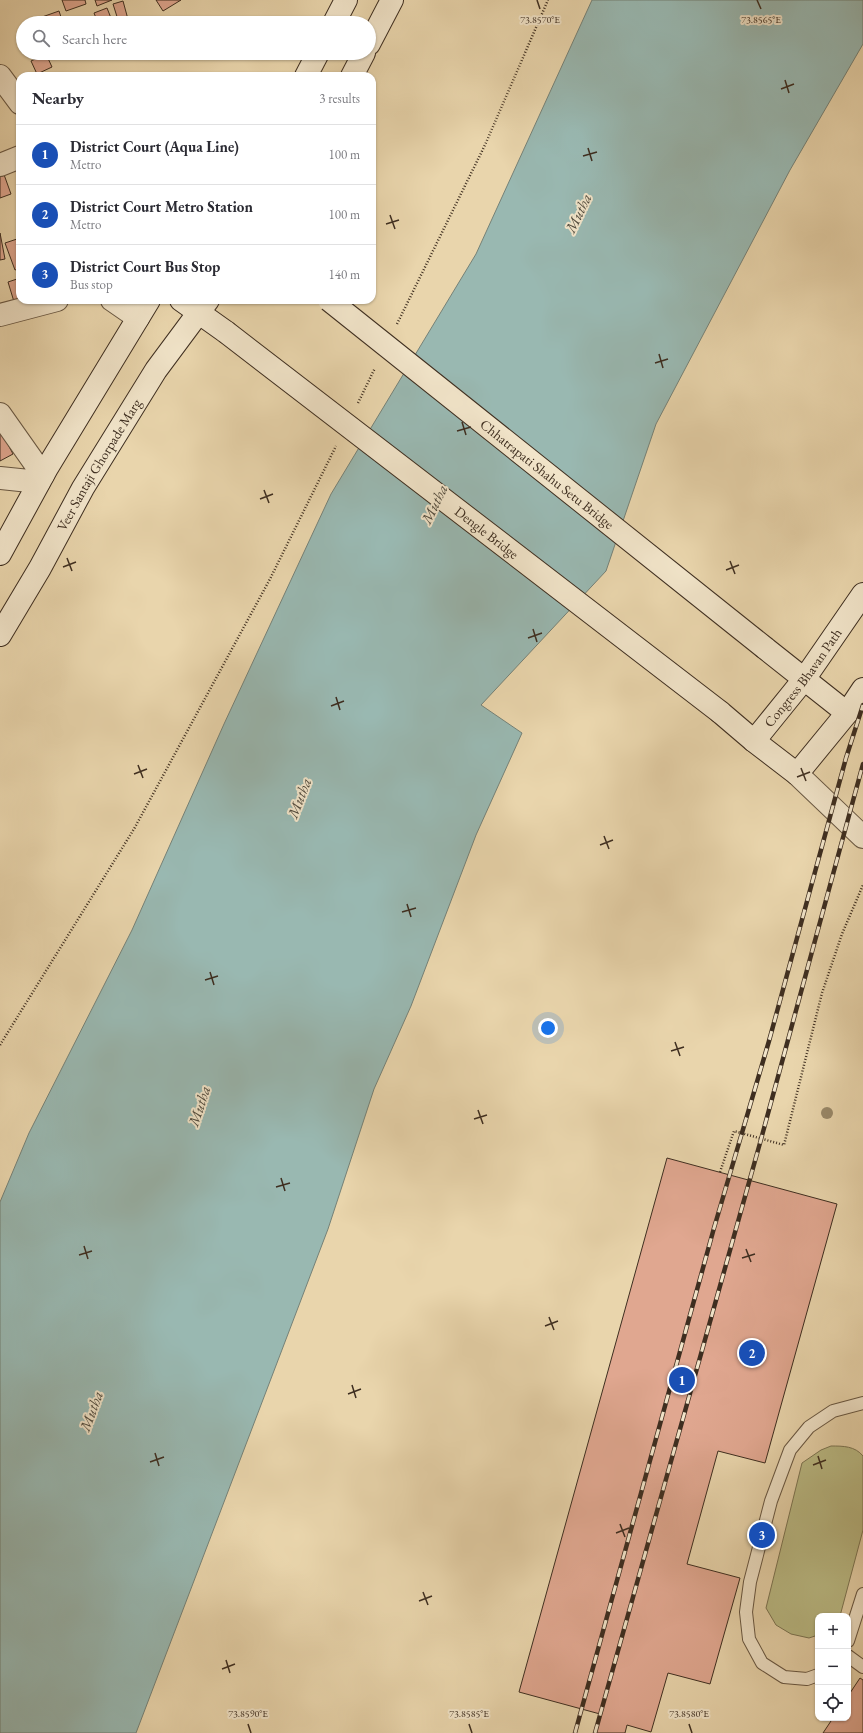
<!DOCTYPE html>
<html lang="en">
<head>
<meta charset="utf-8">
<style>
  body { margin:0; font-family:"EB Garamond",serif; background:#f2f2f3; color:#2b2b33 }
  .controls { position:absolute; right:12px; bottom:12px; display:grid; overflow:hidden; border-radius:8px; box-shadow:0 1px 3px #0004 }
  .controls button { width:36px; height:36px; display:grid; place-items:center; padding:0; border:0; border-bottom:1px solid #e1e1e2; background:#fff; color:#2b2b33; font:20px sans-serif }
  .you { position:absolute; left:548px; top:1028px; width:14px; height:14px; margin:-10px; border:3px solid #fff; border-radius:50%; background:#1a73e8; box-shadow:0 0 0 6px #1a73e833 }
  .badge { display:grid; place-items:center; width:26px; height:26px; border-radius:50%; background:#8f2418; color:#fff; font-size:13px; font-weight:700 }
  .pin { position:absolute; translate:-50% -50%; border:2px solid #fff; box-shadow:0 1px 4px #0006 }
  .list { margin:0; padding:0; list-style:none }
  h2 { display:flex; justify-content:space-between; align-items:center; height:52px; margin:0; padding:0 16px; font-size:17px }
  h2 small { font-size:13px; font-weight:400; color:#7c7c81 }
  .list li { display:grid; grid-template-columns:26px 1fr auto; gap:12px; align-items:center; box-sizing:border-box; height:60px; padding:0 16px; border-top:1px solid #e1e1e2 }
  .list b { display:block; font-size:15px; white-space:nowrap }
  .list p { margin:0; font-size:13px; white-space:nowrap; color:#7c7c81 }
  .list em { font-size:13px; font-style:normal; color:#7c7c81 }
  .icon { flex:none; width:22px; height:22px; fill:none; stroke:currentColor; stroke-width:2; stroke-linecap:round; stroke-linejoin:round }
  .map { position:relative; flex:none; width:863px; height:1733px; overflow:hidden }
  .search { position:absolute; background:#fff; box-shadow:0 1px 3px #0004; left:16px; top:16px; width:360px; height:44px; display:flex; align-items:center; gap:10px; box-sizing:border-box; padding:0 14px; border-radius:22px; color:#7c7c81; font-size:15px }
  .panel { position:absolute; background:#fff; box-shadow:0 1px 3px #0004; left:16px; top:72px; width:360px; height:232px; border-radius:12px }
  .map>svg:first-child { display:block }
  .green { fill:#bbbc86; stroke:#7c7553 }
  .water { fill:#99b8b1; stroke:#758177 }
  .building { fill:#e0a790; stroke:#3e2e20 }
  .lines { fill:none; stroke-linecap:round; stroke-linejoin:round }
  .service-casing { stroke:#695843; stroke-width:14 }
  .minor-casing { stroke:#695843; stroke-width:24 }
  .secondary-casing { stroke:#3e2e20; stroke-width:24 }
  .path { stroke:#3e2e20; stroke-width:2.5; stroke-dasharray:1 2; stroke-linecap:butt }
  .service { stroke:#f1e4c9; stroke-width:12 }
  .minor { stroke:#f1e4c9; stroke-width:22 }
  .secondary { stroke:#f1e4c9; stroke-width:22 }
  .rail-casing { stroke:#3e2e20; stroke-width:4.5 }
  .rail { stroke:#f1e4c9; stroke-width:3; stroke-dasharray:9; stroke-linecap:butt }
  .secondary-bridge-casing { stroke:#3e2e20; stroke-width:24; stroke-linecap:butt }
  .secondary-bridge { stroke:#f1e4c9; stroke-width:22 }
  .tree { fill:#99896a }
  .ticks { fill:none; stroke:#3e2e20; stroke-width:1.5 }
  .labels { text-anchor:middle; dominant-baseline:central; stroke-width:4; stroke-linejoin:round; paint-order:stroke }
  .street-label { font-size:14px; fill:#3e2e20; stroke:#f1e4c9 }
  .water-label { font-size:15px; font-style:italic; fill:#504a3d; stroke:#f1e4c9 }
  .ticks-label { font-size:10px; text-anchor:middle; fill:#3e2e20; stroke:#f1e4c9; stroke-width:4; stroke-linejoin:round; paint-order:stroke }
</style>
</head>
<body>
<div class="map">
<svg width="863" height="1733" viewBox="0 0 863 1733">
  <rect width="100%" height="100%" fill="#e9d5ac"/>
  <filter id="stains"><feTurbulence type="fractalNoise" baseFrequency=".005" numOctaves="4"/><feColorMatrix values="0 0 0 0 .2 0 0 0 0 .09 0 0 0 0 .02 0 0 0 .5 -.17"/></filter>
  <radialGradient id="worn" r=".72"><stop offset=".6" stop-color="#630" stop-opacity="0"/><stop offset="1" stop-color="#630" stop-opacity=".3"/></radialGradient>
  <path class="green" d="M 831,1446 C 843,1446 855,1446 863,1456 L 863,1530 L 840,1616 L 818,1616 L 818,1635 L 809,1638 L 791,1634 L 776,1625 L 766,1608 L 802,1463 L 821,1450 Z"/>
  <path class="water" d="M 592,0 L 863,0 L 863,44 L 790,170 L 656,424 L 606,571 L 481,705 L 522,733 L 476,835 L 411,1006 L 374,1089 L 328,1229 L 136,1733 L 0,1733 L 0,1202 L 29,1133 L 132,930 L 224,724 L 331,494 L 476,254 Z"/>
  <path class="building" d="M 62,0 L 85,0 L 86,4 L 66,11 Z
    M 95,0 L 112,0 L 97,6 Z
    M 156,0 L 181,0 L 163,11 Z
    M 123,1 L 129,23 L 119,23 L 113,4 Z
    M 107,8 L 113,23 L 98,23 L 94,13 Z
    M 59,11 L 63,23 L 44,23 L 42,17 Z
    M 46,54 L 52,67 L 37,74 L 31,61 Z
    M 2,169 L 11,194 L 0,198 L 0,170 Z
    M 0,233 L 5,259 L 0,260 Z
    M 20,238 L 20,268 L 15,270 L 5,243 Z
    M 20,278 L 20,300 L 15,305 L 8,282 Z
    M 0,429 L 13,454 L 0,461 Z
    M 667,1158 L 837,1204 L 765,1463 L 718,1451 L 687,1564 L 740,1578 L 710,1684 L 668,1673 L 651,1732 L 627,1725 L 625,1733 L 594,1733 L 600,1714 L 519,1692 Z
    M 860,1678 L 863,1680 L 863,1733 L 823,1733 L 833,1718 L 848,1718 L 848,1696 Z"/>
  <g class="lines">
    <g class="service-casing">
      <path id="service" d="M 848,1641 L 863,1594
        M 848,1656 L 863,1667
        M 818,1675 L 807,1679 L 784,1677 L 762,1663 L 749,1639 L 746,1612 L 750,1582 L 771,1501 L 790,1450 L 809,1427 L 833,1411 L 863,1403"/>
    </g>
    <g class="minor-casing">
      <path id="minor" d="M 0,76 L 20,103
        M 0,165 L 20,157
        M 112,300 L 138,318
        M 0,315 L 57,300
        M 0,414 L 43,475
        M 0,478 L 39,482
        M 797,774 L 863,837"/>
    </g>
    <g class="secondary-casing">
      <g id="secondary">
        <path d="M 334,23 L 346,0"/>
        <path d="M 369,44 L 392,0"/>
        <path d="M 306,76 L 318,53"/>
        <path d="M 352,76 L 364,53"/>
        <path d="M 181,300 L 226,332"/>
        <path d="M 0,554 L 47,468 L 149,300"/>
        <path id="s1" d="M 0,635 L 40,568 L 83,488 L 156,370 L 208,300"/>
        <path d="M 765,648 L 847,713"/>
        <path d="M 720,712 L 754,741 L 797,774 L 847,713 L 863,689"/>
        <path id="s2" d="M 754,741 L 805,678 L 863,594"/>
      </g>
    </g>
    <path class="path" d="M 397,324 L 485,145 L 548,0
      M 358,403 L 375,368
      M 0,1045 L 134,829 L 270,579 L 336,446
      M 720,1172 L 734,1131 L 784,1145 L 822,993 L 842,934 L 863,885"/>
    <use href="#service" class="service"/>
    <use href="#minor" class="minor"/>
    <use href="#secondary" class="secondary"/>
    <g class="rail-casing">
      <path id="rail" d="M 575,1733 L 714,1228 L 769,1041 L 846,758 L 863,705
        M 595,1733 L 760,1143 L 863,764"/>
    </g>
    <use href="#rail" class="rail"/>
    <g class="secondary-bridge-casing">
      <g id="secondary-bridge">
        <path id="s3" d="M 329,300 L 765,648"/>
        <path id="s4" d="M 226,332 L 720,712"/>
      </g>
    </g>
    <use href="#secondary-bridge" class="secondary-bridge"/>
  </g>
  <circle class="tree" cx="827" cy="1113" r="6"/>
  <path class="ticks" d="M 537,0 L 540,9M 757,0 L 761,9M 785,80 L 789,93M 781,89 L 794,84M 588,148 L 592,161M 583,156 L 597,152M 390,215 L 395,229M 386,224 L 399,220M 659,354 L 663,368M 655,363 L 668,359M 462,422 L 466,435M 457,431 L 471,427M 264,490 L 269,503M 260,499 L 273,494M 67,558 L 72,571M 730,561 L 735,574M 63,567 L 76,562M 726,570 L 739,565M 533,629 L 537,642M 528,638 L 542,633M 336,697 L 340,710M 331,706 L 344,701M 138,765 L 143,778M 801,768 L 806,781M 134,774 L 147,769M 797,777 L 810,772M 604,836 L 609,849M 600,845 L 613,840M 407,904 L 411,917M 402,912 L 416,908M 210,972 L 214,985M 205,980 L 218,976M 675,1042 L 680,1056M 671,1051 L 684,1047M 478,1110 L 483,1124M 474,1119 L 487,1115M 281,1178 L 285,1191M 276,1187 L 290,1183M 84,1246 L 88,1259M 746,1249 L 751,1262M 79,1255 L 92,1251M 742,1258 L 755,1254M 549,1317 L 554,1330M 545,1326 L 558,1321M 352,1385 L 356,1398M 348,1394 L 361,1389M 155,1453 L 159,1466M 818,1456 L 822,1469M 150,1462 L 164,1457M 813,1465 L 826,1460M 620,1524 L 625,1537M 616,1533 L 629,1528M 423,1592 L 428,1605M 419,1601 L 432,1596M 226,1660 L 230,1673M 222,1669 L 235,1664M 248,1724 L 251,1733M 469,1724 L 472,1733M 689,1724 L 692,1733"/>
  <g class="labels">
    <g class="street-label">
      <text stroke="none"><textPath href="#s1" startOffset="197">Veer Santaji Ghorpade Marg</textPath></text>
      <text stroke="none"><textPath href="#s3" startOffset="279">Chhatrapati Shahu Setu Bridge</textPath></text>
      <text stroke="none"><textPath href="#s4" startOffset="329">Dengle Bridge</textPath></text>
      <text stroke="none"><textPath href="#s2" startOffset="80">Congress Bhavan Path</textPath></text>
    </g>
    <g class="water-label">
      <text transform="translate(578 213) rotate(-64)">Mutha</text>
      <text transform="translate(434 504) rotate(-64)">Mutha</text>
      <text transform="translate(299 798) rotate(-69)">Mutha</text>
      <text transform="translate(199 1106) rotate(-72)">Mutha</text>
      <text transform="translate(91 1411) rotate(-70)">Mutha</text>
    </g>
  </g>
  <g class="ticks-label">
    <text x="540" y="23">73.8570°E</text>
    <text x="761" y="23">73.8565°E</text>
    <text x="248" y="1717">73.8590°E</text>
    <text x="469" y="1717">73.8585°E</text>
    <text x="689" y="1717">73.8580°E</text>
  </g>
  <rect width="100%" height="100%" filter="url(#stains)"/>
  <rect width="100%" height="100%" fill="url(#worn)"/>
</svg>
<div class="controls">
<button>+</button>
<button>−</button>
<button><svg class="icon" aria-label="locate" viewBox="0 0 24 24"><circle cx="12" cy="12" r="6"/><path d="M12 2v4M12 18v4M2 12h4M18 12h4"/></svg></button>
</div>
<div class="you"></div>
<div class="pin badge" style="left:682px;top:1380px;background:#1a4fb4">1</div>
<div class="pin badge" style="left:752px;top:1353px;background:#1a4fb4">2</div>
<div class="pin badge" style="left:762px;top:1535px;background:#1a4fb4">3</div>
<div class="search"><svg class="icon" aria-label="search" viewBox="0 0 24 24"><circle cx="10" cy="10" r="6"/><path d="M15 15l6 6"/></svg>Search here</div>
<section class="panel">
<h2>Nearby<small>3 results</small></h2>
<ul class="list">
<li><span class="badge" style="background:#1a4fb4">1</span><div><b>District Court (Aqua Line)</b><p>Metro</p></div><em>100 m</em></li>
<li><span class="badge" style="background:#1a4fb4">2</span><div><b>District Court Metro Station</b><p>Metro</p></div><em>100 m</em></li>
<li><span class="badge" style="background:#1a4fb4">3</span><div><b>District Court Bus Stop</b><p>Bus stop</p></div><em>140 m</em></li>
</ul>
</section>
</div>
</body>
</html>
